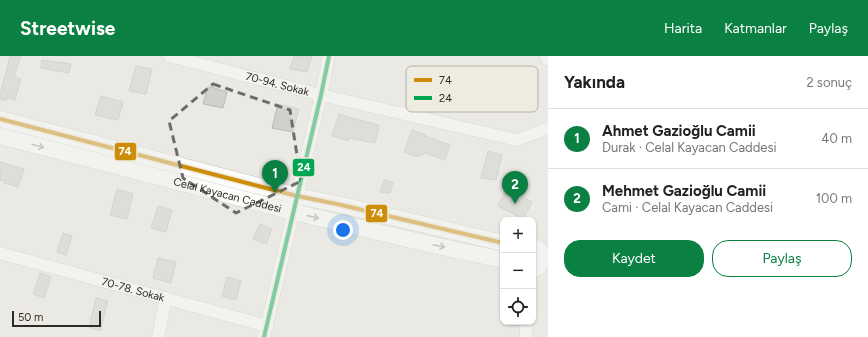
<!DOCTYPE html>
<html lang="tr">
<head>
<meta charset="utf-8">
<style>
  body { margin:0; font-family:Figtree,sans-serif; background:#f6f6f6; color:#222 }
  .controls { position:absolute; right:12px; bottom:12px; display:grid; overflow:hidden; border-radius:8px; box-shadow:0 1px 3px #0004 }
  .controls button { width:36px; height:36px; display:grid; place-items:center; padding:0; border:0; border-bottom:1px solid #e0e0e0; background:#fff; color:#222; font:20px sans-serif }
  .scale { position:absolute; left:12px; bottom:10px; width:89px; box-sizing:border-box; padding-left:4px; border:2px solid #2c2b27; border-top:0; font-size:11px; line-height:14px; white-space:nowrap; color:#2c2b27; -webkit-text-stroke:3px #eeebe0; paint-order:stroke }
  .you { position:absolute; left:343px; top:174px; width:14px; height:14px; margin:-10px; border:3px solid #fff; border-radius:50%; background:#1a73e8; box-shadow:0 0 0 6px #1a73e833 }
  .badge { display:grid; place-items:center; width:26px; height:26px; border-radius:50%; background:#0b8043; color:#fff; font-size:13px; font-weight:700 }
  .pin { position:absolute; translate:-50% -33px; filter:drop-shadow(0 1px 2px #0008) }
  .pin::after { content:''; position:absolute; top:21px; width:14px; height:12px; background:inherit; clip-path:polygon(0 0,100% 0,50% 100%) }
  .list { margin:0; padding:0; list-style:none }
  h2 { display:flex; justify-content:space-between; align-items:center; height:52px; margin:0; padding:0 16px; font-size:17px }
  h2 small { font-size:13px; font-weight:400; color:#767676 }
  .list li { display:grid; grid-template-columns:26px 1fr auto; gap:12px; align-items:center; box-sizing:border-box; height:60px; padding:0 16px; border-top:1px solid #e0e0e0 }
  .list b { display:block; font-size:15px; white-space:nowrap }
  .list p { margin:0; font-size:13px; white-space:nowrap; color:#767676 }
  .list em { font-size:13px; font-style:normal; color:#767676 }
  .actions { display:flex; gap:8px; padding:12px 16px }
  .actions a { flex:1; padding:9px 0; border:1px solid #0b8043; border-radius:16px; text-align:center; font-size:14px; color:#0b8043 }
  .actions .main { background:#0b8043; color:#fff }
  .icon { flex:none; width:22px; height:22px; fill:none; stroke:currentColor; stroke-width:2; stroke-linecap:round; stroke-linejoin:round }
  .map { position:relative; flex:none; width:548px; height:281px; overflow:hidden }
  header { display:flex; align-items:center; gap:24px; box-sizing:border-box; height:56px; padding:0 20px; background:#0b8043; color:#fff }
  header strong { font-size:19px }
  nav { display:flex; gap:22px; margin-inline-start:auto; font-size:14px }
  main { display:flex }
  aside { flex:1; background:#fff }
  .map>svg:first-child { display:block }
  .building { fill:#d1d0cc; stroke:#bbbab5 }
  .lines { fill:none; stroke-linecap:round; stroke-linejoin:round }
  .minor-casing { stroke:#c6c5c2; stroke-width:13 }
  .tertiary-casing { stroke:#c6c5c2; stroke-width:17 }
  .minor { stroke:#fcfcfb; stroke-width:12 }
  .tertiary { stroke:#fcfcfb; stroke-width:16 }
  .bus-1-casing { stroke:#eeebe0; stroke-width:7 }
  .bus-2-casing { stroke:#eeebe0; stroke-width:7 }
  .bus-1 { stroke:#ce8d08; stroke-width:4 }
  .bus-2 { stroke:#00a651; stroke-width:4 }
  .oneway { stroke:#9e9e9c }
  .marked { fill:none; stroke:#6e6e69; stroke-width:3; stroke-dasharray:8 5; stroke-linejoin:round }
  .labels { text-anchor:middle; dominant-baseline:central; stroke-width:3.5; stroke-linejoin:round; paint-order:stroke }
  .street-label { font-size:11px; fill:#2c2b27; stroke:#eeebe0 }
  .key { fill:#eeebe0; stroke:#b4b1a8; stroke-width:1 }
  .key-label { font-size:11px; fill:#2c2b27 }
  .line-badge { stroke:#eeebe0; stroke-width:1.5 }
  .badge-label { font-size:11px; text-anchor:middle; font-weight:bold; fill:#fff }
</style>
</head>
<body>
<header>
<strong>Streetwise</strong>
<nav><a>Harita</a><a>Katmanlar</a><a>Paylaş</a></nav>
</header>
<main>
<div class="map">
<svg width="548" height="281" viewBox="0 0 548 281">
  <rect width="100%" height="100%" fill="#eae9e4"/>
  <path class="building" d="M 10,0 L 21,0 L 14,21 L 21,23 L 15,44 L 7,42 L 6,45 L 0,43 L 0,39 Z
    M 294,0 L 312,0 L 307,16 L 290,13 Z
    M 42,4 L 71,8 L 69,17 L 41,12 Z
    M 136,10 L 152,13 L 146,38 L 129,35 Z
    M 208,30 L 227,36 L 223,52 L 203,48 Z
    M 101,40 L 123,46 L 118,64 L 95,59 Z
    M 278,48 L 299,53 L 293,76 L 272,72 Z
    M 339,58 L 355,63 L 379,69 L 375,87 L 349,82 L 348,85 L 332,80 Z
    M 412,74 L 426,79 L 425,80 L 450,89 L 445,104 L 425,97 L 417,101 L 404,96 Z
    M 488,95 L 502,99 L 496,124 L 481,122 Z
    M 0,106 L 24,113 L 18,131 L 4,127 L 5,125 L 0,124 Z
    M 384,124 L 393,126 L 390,137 L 380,136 Z
    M 117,133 L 133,138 L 127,163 L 110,159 Z
    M 507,133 L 532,146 L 523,163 L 498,150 Z
    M 158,150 L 172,154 L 166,176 L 151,172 Z
    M 260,168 L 272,173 L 266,188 L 253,183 Z
    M 63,177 L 72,180 L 66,199 L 57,196 Z
    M 158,202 L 176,206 L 171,227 L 153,222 Z
    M 40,217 L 51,221 L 44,242 L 33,238 Z
    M 227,221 L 241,225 L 236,244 L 222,240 Z
    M 96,242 L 108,245 L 100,275 L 89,271 Z"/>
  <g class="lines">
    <g class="minor-casing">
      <g id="minor">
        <path id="s1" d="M 169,0 L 321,39 L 517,84 L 548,72"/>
        <path d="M 546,0 L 548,4"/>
        <path id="s2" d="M 0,197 L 267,270"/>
        <path d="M 158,281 L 166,242"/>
        <path d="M 264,281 L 321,39 L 329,0"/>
        <path d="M 526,281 L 526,266"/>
      </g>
    </g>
    <g class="tertiary-casing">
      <g id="tertiary">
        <path d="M 0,63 L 297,140 L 337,148 L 503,187"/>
        <path id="s3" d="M 0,80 L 294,156 L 424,187 L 503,204"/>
        <path d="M 533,190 C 546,195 546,209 533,214"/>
      </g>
    </g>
    <use href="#minor" class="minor"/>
    <use href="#tertiary" class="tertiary"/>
    <g class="bus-1-casing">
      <path id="bus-1" d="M 0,63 L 297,140 L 337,148 L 503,187"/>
    </g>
    <g class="bus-2-casing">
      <path id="bus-2" d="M 264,281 L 321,39 L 329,0"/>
    </g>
    <use href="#bus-1" class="bus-1"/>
    <use href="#bus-2" class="bus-2"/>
  </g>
  <defs><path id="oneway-shaft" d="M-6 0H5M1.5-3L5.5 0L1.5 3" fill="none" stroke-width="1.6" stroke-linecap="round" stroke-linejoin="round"/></defs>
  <g class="oneway">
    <use href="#oneway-shaft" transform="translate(38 90) rotate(15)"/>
    <use href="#oneway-shaft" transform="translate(313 161) rotate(13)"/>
    <use href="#oneway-shaft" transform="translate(439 190) rotate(12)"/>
  </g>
  <path d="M0 0H548V281H0ZM 213,28 L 290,54 L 301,125 L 236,157 L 183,122 L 169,65 Z" fill="#eae9e4" fill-opacity=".55" fill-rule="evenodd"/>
  <path class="marked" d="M 213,28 L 290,54 L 301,125 L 236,157 L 183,122 L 169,65 Z"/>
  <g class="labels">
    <g class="street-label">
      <text stroke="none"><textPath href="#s1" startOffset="112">70-94. Sokak</textPath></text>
      <text stroke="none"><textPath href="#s3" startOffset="235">Celal Kayacan Caddesi</textPath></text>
      <text stroke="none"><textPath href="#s2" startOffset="138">70-78. Sokak</textPath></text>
    </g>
  </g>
  <rect x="406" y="10" width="132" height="46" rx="6" class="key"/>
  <rect x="414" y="22" width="18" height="4" fill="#ce8d08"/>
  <rect x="414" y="40" width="18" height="4" fill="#00a651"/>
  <g class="key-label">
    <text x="439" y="28">74</text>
    <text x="439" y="46">24</text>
  </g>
  <g class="line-badge">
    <rect x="114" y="86" width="23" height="19" rx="4" fill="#ce8d08"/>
    <rect x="292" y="102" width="23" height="19" rx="4" fill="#00a651"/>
    <rect x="365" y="148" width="23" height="19" rx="4" fill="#ce8d08"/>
  </g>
  <g class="badge-label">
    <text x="125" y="99">74</text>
    <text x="304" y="115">24</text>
    <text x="377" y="161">74</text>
  </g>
</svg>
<div class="controls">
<button>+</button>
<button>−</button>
<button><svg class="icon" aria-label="locate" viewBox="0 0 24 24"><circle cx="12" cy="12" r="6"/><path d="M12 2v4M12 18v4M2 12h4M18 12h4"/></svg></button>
</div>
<div class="scale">50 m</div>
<div class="you"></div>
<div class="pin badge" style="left:275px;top:137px">1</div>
<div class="pin badge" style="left:515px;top:148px">2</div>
</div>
<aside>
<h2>Yakında<small>2 sonuç</small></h2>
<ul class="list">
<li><span class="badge">1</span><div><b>Ahmet Gazioğlu Camii</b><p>Durak · Celal Kayacan Caddesi</p></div><em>40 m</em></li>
<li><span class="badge">2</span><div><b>Mehmet Gazioğlu Camii</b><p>Cami · Celal Kayacan Caddesi</p></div><em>100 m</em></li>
</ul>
<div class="actions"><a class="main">Kaydet</a><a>Paylaş</a></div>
</aside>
</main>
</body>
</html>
